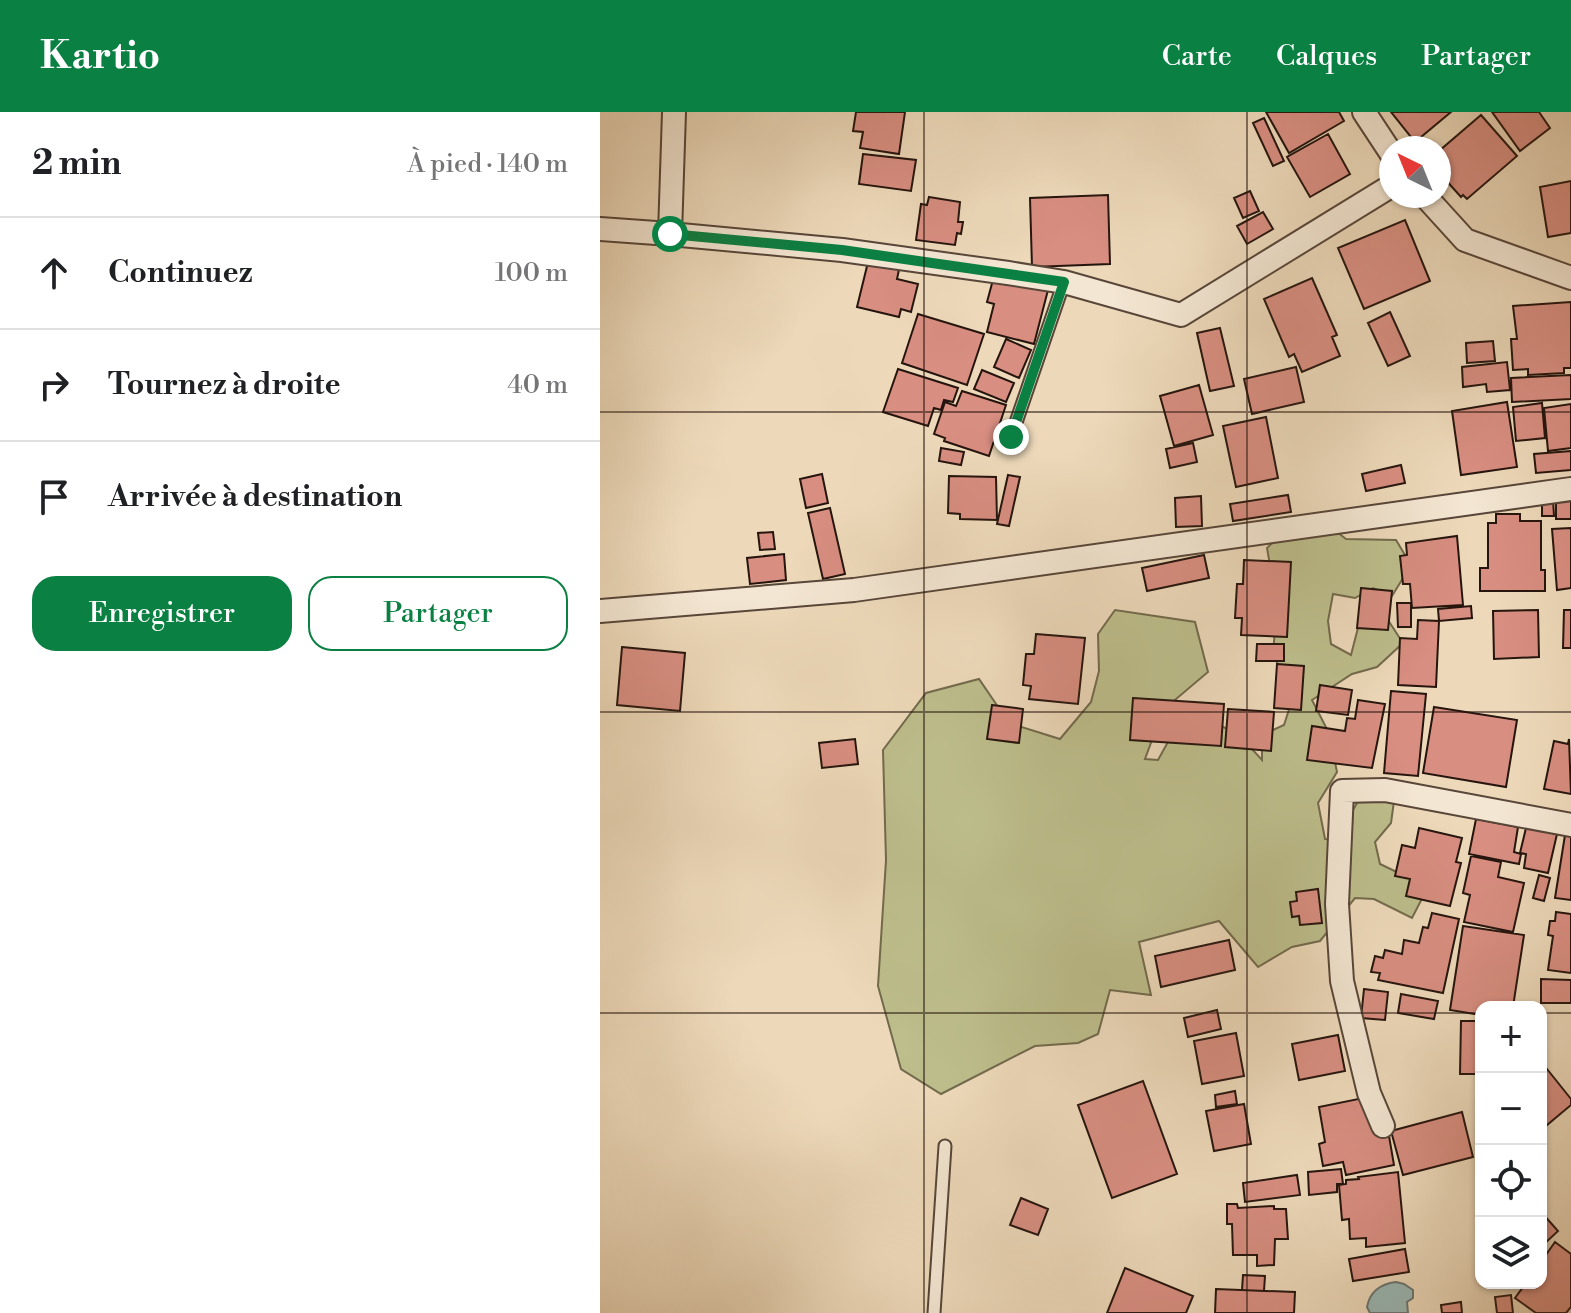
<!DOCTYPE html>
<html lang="fr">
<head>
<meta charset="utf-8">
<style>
  body { margin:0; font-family:"Libre Bodoni",serif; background:#f2f2f2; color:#202124 }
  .controls { position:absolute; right:24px; bottom:24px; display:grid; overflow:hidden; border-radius:16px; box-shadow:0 2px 6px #0004 }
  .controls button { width:72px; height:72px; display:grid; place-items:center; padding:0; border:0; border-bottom:2px solid #e0e0e0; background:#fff; color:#202124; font:40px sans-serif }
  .compass { position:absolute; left:779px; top:24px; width:72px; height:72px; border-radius:50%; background:#fff; box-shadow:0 2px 6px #0004; rotate:317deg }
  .stop { position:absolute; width:24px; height:24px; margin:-18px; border:6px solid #0b8043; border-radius:50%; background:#fff }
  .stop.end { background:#0b8043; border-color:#fff; box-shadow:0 2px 8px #0008 }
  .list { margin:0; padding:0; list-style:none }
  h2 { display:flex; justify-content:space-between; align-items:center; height:104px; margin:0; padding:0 32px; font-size:34px }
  h2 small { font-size:26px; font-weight:400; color:#757577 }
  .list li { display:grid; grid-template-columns:52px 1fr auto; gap:24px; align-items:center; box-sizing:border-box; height:112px; padding:0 32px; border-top:2px solid #e0e0e0 }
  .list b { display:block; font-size:30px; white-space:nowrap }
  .list em { font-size:26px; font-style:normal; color:#757577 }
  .actions { display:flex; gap:16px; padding:24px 32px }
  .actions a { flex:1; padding:18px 0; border:2px solid #0b8043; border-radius:24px; text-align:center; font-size:28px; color:#0b8043 }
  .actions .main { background:#0b8043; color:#fff }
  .icon { flex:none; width:44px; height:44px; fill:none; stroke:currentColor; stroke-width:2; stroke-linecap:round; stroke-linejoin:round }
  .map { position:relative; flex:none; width:971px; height:1201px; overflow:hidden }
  header { display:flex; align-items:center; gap:48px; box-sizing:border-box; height:112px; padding:0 40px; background:#0b8043; color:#fff }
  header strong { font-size:38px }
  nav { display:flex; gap:44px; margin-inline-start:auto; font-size:28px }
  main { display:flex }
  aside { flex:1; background:#fff }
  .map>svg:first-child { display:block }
  .grass { fill:#bdbe8c; stroke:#726a4d; stroke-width:2 }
  .water { fill:#9ab9b6; stroke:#6c7773; stroke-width:2 }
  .building { fill:#d88e81; stroke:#26150e; stroke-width:2 }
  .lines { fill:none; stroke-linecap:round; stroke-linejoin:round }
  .service-casing { stroke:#584639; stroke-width:15 }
  .minor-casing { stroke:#584639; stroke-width:26 }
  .service { stroke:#f3e6d2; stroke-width:11 }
  .minor { stroke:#f3e6d2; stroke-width:22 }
  .route { stroke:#0b8043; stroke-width:10 }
  .grid { fill:none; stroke:#26150e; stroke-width:2; stroke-opacity:0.55 }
</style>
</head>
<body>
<header>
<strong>Kartio</strong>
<nav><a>Carte</a><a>Calques</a><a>Partager</a></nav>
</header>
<main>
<aside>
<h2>2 min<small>À pied · 140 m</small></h2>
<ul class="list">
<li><svg class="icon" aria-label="ahead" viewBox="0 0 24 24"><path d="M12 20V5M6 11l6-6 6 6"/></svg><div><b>Continuez</b></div><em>100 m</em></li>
<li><svg class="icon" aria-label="right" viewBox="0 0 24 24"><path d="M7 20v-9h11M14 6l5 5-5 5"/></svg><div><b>Tournez à droite</b></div><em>40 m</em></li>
<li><svg class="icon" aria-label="arrive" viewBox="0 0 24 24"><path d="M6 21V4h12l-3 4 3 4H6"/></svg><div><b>Arrivée à destination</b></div></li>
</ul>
<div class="actions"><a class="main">Enregistrer</a><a>Partager</a></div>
</aside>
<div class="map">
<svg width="971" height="1201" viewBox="0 0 971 1201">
  <rect width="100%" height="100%" fill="#edd9ba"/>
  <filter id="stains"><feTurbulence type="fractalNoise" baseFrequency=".0025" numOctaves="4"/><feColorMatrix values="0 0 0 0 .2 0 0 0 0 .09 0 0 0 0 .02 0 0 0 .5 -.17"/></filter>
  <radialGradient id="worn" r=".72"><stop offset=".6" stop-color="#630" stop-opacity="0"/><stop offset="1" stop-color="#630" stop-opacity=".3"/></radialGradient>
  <path class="grass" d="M 719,406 L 746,427 L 796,428 L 811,453 L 792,484 L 773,476 L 755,486 L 733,482 L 728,509 L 731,532 L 751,543 L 760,508 L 786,505 L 803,531 L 777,555 L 752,562 L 712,588 L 729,621 L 737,660 L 718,691 L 725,727 L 751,728 L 753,698 L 769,670 L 794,689 L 791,711 L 775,730 L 780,752 L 828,775 L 812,806 L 774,787 L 755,786 L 720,829 L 692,835 L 658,855 L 619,809 L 539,830 L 551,883 L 510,878 L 498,922 L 478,931 L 435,934 L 341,982 L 301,957 L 278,874 L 286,748 L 283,638 L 326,581 L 379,567 L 409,611 L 460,627 L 491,590 L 499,559 L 498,522 L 515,498 L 595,510 L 608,560 L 563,598 L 545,647 L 558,648 L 574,619 L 608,607 L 639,623 L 662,648 L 662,623 L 684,613 L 693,585 L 673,542 L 677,493 L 667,436 L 695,409 Z"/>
  <path class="water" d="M 796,1170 L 804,1172 L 813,1178 L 813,1186 L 807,1190 L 808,1201 L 770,1201 L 767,1195 C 770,1179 780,1172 796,1170 Z"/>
  <path class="building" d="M 256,0 L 305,0 L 299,42 L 260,36 L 263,20 L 253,19 Z
    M 666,0 L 739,0 L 744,9 L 689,41 Z
    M 791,0 L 851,0 L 815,30 Z
    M 892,0 L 939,0 L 950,16 L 920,39 Z
    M 881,3 L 917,44 L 867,87 L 863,83 L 861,85 L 843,65 L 846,62 L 839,54 L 839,39 Z
    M 664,6 L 684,49 L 673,54 L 653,11 Z
    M 728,22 L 750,62 L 710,85 L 687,45 Z
    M 263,42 L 316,48 L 311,79 L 259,72 Z
    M 971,69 L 971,121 L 948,125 L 940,75 Z
    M 650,79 L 659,99 L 643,106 L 634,86 Z
    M 508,83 L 510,152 L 432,155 L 430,86 Z
    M 329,85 L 360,90 L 358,110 L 363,110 L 361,122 L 357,121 L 355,133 L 316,128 L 321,92 L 327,93 Z
    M 663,100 L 673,117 L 647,132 L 637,114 Z
    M 805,108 L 830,169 L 764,197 L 738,136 Z
    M 269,146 L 300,153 L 297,167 L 318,172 L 311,200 L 301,197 L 299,205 L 257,195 Z
    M 394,164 L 448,178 L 434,232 L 387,220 L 394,192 L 387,190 Z
    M 712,166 L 737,223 L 732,225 L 740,244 L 702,260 L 694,242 L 689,245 L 664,187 Z
    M 971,190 L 971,256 L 964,256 L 964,261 L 928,263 L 928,257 L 913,258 L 911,227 L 917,227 L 913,194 Z
    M 790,200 L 810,244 L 788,254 L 768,211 Z
    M 318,202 L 384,222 L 367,273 L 302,251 Z
    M 620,216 L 634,274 L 610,279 L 597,221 Z
    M 406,227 L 431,238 L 419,266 L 394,255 Z
    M 893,229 L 895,249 L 867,251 L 866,231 Z
    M 907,250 L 910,278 L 887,280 L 886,272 L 863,275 L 862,255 Z
    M 696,255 L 704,290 L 652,302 L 644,267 Z
    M 298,257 L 358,276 L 353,290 L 344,288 L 341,298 L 334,296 L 328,314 L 283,300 Z
    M 382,258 L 414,271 L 406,290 L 374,277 Z
    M 971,263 L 971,287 L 912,290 L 911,266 Z
    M 599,273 L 613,323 L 574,334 L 560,284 Z
    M 362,279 L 406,293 L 389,344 L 344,329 L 345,326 L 334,322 L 345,290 L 356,294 Z
    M 907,290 L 917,355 L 861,363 L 852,299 Z
    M 942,291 L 945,326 L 916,329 L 913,295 Z
    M 971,292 L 971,336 L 948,339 L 944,296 Z
    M 666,305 L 678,366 L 636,375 L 623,314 Z
    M 593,331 L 597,350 L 570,356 L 566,337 Z
    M 341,336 L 364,340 L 361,353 L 339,349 Z
    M 971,339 L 971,358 L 936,361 L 934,342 Z
    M 801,353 L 805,371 L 766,379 L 762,362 Z
    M 222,362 L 228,391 L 206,396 L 200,367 Z
    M 408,363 L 420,365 L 409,414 L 397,412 Z
    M 349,364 L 396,365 L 397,408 L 360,407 L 360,402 L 348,401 Z
    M 688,383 L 691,400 L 633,409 L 630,392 Z
    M 601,384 L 602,414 L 576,415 L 575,386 Z
    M 953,387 L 954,404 L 942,404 L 942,388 Z
    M 956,387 L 971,387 L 971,407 L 956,407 Z
    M 230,396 L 245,462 L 223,467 L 208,401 Z
    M 896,402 L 920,402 L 920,409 L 941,409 L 941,458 L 945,458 L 945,479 L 880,479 L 880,456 L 888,456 L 888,411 L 896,411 Z
    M 971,416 L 971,476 L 957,478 L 952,417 Z
    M 173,420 L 175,437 L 160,438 L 158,421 Z
    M 857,424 L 863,493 L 812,496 L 810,472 L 803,472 L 800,444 L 807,443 L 806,431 Z
    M 184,442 L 186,468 L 150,472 L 147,446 Z
    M 604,443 L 609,466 L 547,479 L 542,456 Z
    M 644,448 L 691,450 L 687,525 L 641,523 L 642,506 L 635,506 L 637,472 L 643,472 Z
    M 761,476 L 792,479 L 788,518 L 757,516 Z
    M 797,491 L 811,491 L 811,515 L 798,515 Z
    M 871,494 L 872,506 L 839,509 L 838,497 Z
    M 938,498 L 939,545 L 894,547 L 893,499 Z
    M 964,498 L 971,498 L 971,536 L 963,536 Z
    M 818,508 L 839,509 L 836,575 L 798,573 L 800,526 L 817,527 Z
    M 436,522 L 485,526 L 478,592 L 429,587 L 431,574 L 423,573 L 426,542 L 434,542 Z
    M 657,532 L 684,532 L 684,549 L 656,549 Z
    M 22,535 L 85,541 L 80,599 L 17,593 Z
    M 677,552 L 704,554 L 701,598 L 674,596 Z
    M 720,573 L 752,578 L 748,603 L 716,599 Z
    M 791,579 L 826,582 L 818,664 L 784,661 Z
    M 533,586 L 624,592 L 621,634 L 530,628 Z
    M 758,588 L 785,592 L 772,656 L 707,648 L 712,614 L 745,619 L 747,606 L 755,607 Z
    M 392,593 L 423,597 L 419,631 L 387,627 Z
    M 834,595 L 917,608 L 906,675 L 823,661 Z
    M 628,597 L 674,600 L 671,639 L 625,635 Z
    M 255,627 L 258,652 L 222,656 L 219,631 Z
    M 969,627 L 971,682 L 944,677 L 954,629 L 968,632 Z
    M 876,707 L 918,715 L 914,740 L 921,742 L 919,752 L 869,742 Z
    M 819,716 L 862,726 L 856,750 L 861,751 L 850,794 L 806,784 L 810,767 L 795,764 L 802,733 L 815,736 Z
    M 926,716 L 957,722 L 948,761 L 924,756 L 926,742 L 920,741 Z
    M 965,723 L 971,724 L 971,788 L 955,786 Z
    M 871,744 L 901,750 L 898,765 L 924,771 L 913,820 L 864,810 L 870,783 L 863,781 Z
    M 939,763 L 950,766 L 944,789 L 933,786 Z
    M 718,777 L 722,811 L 700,813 L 699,804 L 692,805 L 690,790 L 697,789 L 696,780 Z
    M 956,800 L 971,802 L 971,861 L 948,858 L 953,824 L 948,823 L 950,809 L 955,809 Z
    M 832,801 L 859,807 L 843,881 L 778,868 L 780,861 L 771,860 L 775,844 L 783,846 L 785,838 L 802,842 L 804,828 L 819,831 L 823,815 L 828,816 Z
    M 863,814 L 924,823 L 913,895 L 881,895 L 881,903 L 850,898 Z
    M 629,828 L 635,858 L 561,875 L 555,844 Z
    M 941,867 L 971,868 L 971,891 L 941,891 Z
    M 764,877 L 788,880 L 785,908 L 761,906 Z
    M 801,882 L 838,889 L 834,907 L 798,901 Z
    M 617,898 L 621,917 L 588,925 L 584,906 Z
    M 861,909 L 881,909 L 881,962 L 860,962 Z
    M 636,921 L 644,964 L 602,972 L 594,929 Z
    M 738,923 L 745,959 L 699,968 L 692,932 Z
    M 947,957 L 971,987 L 971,993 L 941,1018 L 941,962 Z
    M 543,969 L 577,1062 L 512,1086 L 478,993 Z
    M 635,979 L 637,992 L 616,995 L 615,983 Z
    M 768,985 L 788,1018 L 794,1053 L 746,1063 L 743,1050 L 723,1054 L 719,1032 L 725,1030 L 719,995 Z
    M 644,992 L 651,1032 L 614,1039 L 606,999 Z
    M 862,1000 L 873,1045 L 803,1063 L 791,1019 Z
    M 741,1057 L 743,1072 L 737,1072 L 737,1080 L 709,1083 L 708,1060 Z
    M 798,1060 L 805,1131 L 766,1135 L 766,1126 L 750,1127 L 749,1107 L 742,1108 L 739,1073 L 746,1072 L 746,1068 L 759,1067 L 758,1065 Z
    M 697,1063 L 700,1083 L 645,1090 L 643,1071 Z
    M 421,1086 L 448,1097 L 438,1123 L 410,1113 Z
    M 627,1092 L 637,1092 L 638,1096 L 674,1094 L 674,1097 L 686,1097 L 688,1127 L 675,1127 L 674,1153 L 657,1154 L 657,1143 L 633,1143 L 632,1112 L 627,1112 Z
    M 942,1101 L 958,1119 L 941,1135 L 941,1102 Z
    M 955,1130 L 971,1142 L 971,1195 L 966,1201 L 936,1201 L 915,1186 L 926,1171 L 941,1171 L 941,1150 Z
    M 805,1137 L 809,1160 L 753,1169 L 749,1147 Z
    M 525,1156 L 593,1184 L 586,1201 L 507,1201 Z
    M 643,1163 L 665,1164 L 664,1179 L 642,1178 Z
    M 616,1177 L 695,1180 L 694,1201 L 615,1201 Z
    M 911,1183 L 913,1201 L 897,1201 L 895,1185 Z
    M 861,1190 L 862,1201 L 842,1201 L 841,1193 Z"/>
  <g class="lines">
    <g class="service-casing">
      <path id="service" d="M 411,325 L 464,170
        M 334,1201 L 345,1034"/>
    </g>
    <g class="minor-casing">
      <path id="minor" d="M 74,0 L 70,122 L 242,138 L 408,161 L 464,170 L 581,203 L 791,74
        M 764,0 L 791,41
        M 825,84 L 865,128 L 971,166
        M 0,117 L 70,122
        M 0,499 L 254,478 L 971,377
        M 783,1014 L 769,981 L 742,869 L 737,792 L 742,679 L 785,678 L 971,713"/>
    </g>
    <use href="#service" class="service"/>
    <use href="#minor" class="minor"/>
  </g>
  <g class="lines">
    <path class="route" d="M 70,122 L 242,138 L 464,170 L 411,325"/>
  </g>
  <path class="grid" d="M 324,0 L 324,1201M 647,0 L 647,1201M 0,300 L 971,300M 0,600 L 971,600M 0,901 L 881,901M 941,901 L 971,901"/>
  <rect width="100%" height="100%" filter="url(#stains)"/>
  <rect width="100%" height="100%" fill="url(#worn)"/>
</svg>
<div class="controls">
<button>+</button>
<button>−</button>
<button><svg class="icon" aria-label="locate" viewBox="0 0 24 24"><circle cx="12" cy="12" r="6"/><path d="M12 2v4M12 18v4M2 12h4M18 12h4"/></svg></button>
<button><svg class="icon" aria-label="layers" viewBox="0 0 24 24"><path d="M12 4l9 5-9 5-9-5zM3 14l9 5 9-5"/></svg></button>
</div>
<svg class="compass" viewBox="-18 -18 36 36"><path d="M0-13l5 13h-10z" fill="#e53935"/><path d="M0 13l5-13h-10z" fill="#757577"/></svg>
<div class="stop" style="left:70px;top:122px"></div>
<div class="stop end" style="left:411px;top:325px"></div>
</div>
</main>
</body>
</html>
